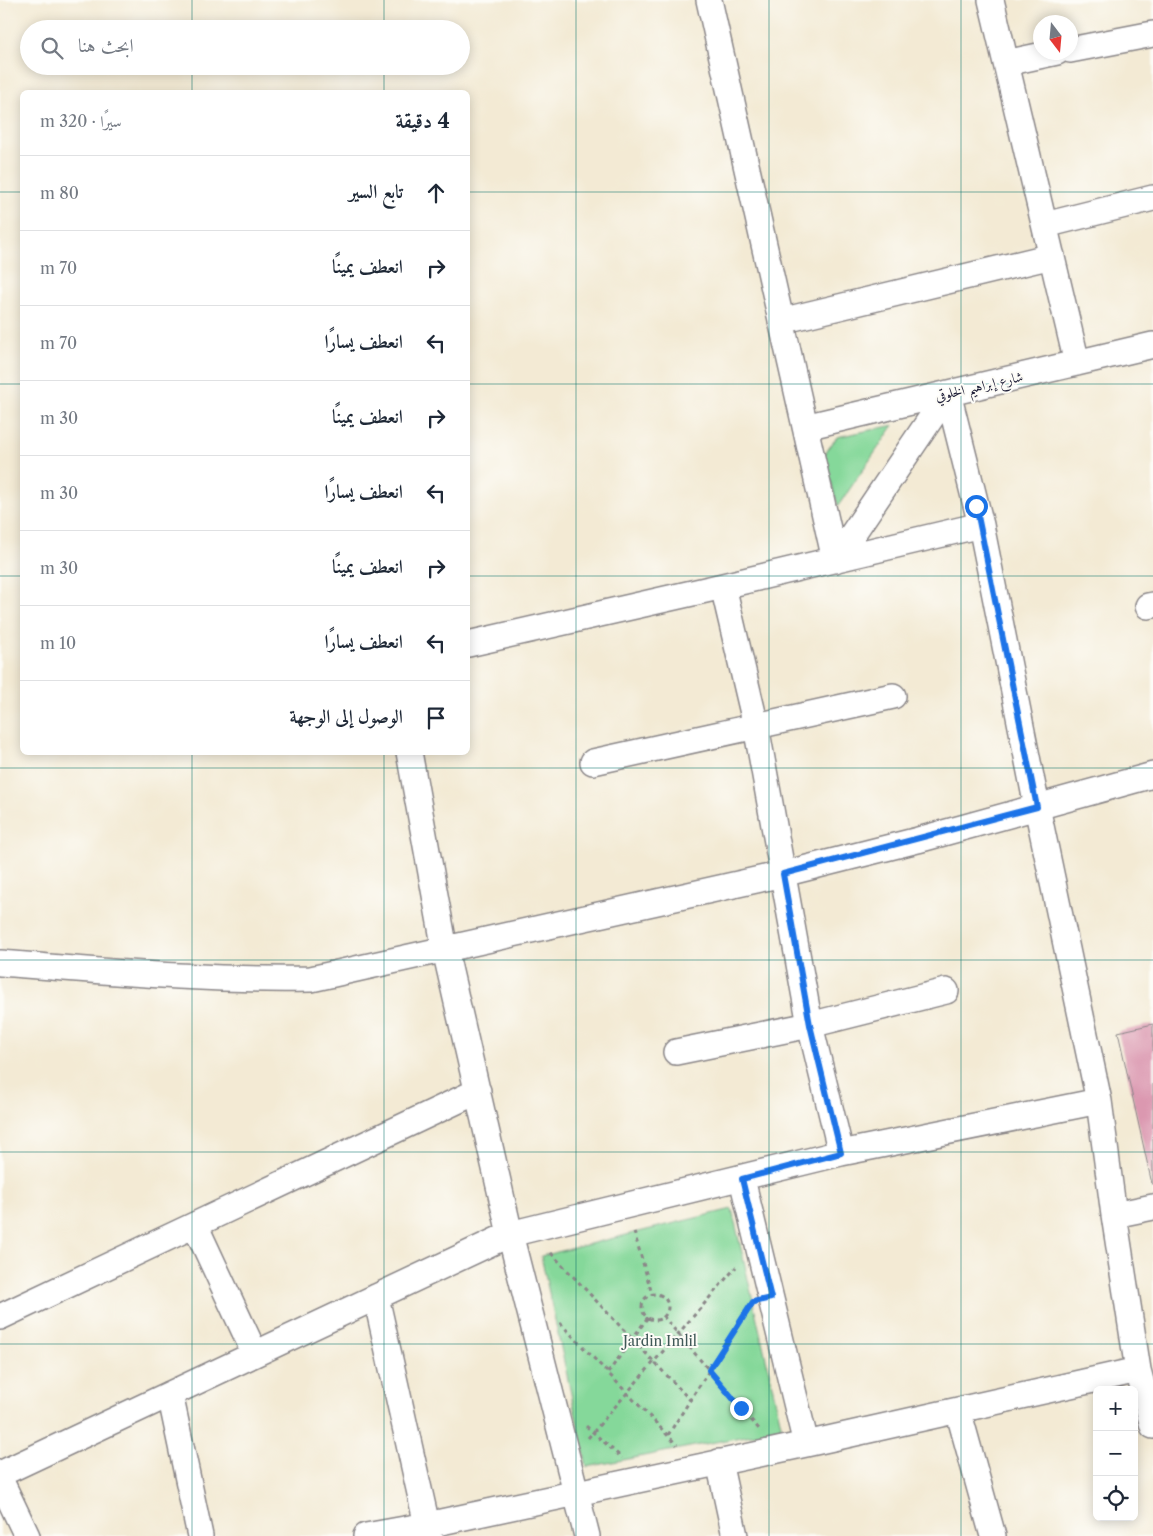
<!DOCTYPE html>
<html lang="ar">
<head>
<meta charset="utf-8">
<style>
  body { margin:0; font-family:"Libre Caslon Text",Amiri,serif; background:#f2f2f3; color:#1f2937; direction:rtl }
  .controls { position:absolute; right:15px; bottom:15px; display:grid; overflow:hidden; border-radius:8px; box-shadow:0 2px 12px #0003 }
  .controls button { width:45px; height:45px; display:grid; place-items:center; padding:0; border:0; border-bottom:1px solid #e0e1e3; background:#fff; color:#1f2937; font:25px sans-serif }
  .compass { position:absolute; left:1033px; top:15px; width:45px; height:45px; border-radius:50%; background:#fff; box-shadow:0 2px 12px #0003; rotate:164deg }
  .stop { position:absolute; width:15px; height:15px; margin:-11px; border:4px solid #1a73e8; border-radius:50%; background:#fff }
  .stop.end { background:#1a73e8; border-color:#fff; box-shadow:0 1px 5px #0008 }
  .list { margin:0; padding:0; list-style:none }
  h2 { display:flex; justify-content:space-between; align-items:center; height:65px; margin:0; padding:0 20px; font-size:21px }
  h2 small { font-size:16px; font-weight:400; color:#747a83 }
  .list li { display:grid; grid-template-columns:32px 1fr auto; gap:15px; align-items:center; box-sizing:border-box; height:75px; padding:0 20px; border-top:1px solid #e0e1e3 }
  .list b { display:block; font-size:19px; white-space:nowrap }
  .list em { font-size:16px; font-style:normal; color:#747a83 }
  .icon { flex:none; width:28px; height:28px; fill:none; stroke:currentColor; stroke-width:2; stroke-linecap:round; stroke-linejoin:round }
  .map { position:relative; flex:none; width:1153px; height:1536px; overflow:hidden; direction:ltr }
  .search { position:absolute; background:#fff; box-shadow:0 2px 12px #0003; left:20px; top:20px; width:450px; height:55px; display:flex; align-items:center; gap:12px; box-sizing:border-box; padding:0 18px; border-radius:28px; color:#747a83; font-size:19px }
  .panel { position:absolute; background:#fff; box-shadow:0 2px 12px #0003; left:20px; top:90px; width:450px; height:665px; border-radius:8px; direction:rtl }
  .map>svg:first-child { display:block }
  .green { fill:#85d89a; stroke:#547d6a }
  .building { fill:#db98b0 }
  .lines { fill:none; stroke-linecap:round; stroke-linejoin:round }
  .minor-casing { stroke:#8a8688; stroke-width:28 }
  .path { stroke:#8a8688; stroke-width:3; stroke-dasharray:4 4; stroke-linecap:butt }
  .minor { stroke:#fff; stroke-width:25 }
  .route { stroke:#1a73e8; stroke-width:6 }
  .grid { fill:none; stroke:#0f766e; stroke-width:1; stroke-opacity:0.55 }
  .labels { text-anchor:middle; dominant-baseline:central; stroke-width:4; stroke-linejoin:round; paint-order:stroke }
  .street-label { font-size:14px; fill:#22223b; stroke:#fdfcf7 }
  .park-label { font-size:14px; fill:#405958; stroke:#fdfcf7 }
</style>
</head>
<body>
<div class="map">
<svg width="1153" height="1536" viewBox="0 0 1153 1536">
  <rect width="100%" height="100%" fill="#fdfcf7"/>
  <filter id="ink" filterUnits="userSpaceOnUse"><feTurbulence type="fractalNoise" baseFrequency=".02" numOctaves="2"/><feDisplacementMap in="SourceGraphic" scale="10" xChannelSelector="R" yChannelSelector="G"/><feConvolveMatrix kernelMatrix="1 2 1 2 8 2 1 2 1" color-interpolation-filters="sRGB"/></filter>
  <filter id="wash" filterUnits="userSpaceOnUse"><feTurbulence type="fractalNoise" baseFrequency=".0096" numOctaves="4" result="noise"/><feDisplacementMap in="SourceGraphic" scale="20" xChannelSelector="R" yChannelSelector="G"/><feGaussianBlur stdDeviation="1.12" result="paint"/><feColorMatrix in="noise" values="0 0 0 0 0 0 0 0 0 0 0 0 0 0 0 0 0 1.4 0 .05"/><feComposite in="paint" operator="in"/></filter>
  <g filter="url(#wash)">
    <rect width="100%" height="100%" fill="#f3ead4"/>
    <path class="green" d="M 894,425 L 838,506 L 824,455 L 837,437 Z
      M 732,1209 L 782,1429 L 587,1467 L 541,1256 Z"/>
    <g id="blocks">
      <path class="building" d="M 1153,1024 L 1153,1184 L 1152,1184 L 1118,1032 Z"/>
    </g>
  </g>
  <g filter="url(#ink)">
    <use href="#blocks" fill-opacity="0" stroke="#8a8688" stroke-width="1"/>
    <g class="lines">
      <g class="minor-casing">
        <path id="minor" d="M 709,0 L 835,560
          M 991,0 L 1077,363
          M 1070,50 L 1153,34
          M 1006,63 L 1057,52
          M 1045,225 L 1153,198
          M 781,321 L 1052,256
          M 948,393 L 981,525 L 1037,807 L 1099,1101 L 1114,1215 L 1138,1370 L 1153,1426
          M 805,427 L 1153,345
          M 835,560 L 948,393
          M 723,586 L 756,726 L 810,1025 L 841,1153
          M 1148,606 L 1153,605
          M 468,644 L 723,586 L 981,525
          M 409,752 L 445,950 L 510,1234 L 587,1536
          M 593,762 L 893,696
          M 0,963 C 104,971 207,981 311,979 L 783,874 L 918,840 L 1153,775
          M 676,1052 L 810,1025 L 946,991
          M 742,1179 L 806,1444
          M 1114,1215 L 1153,1207
          M 195,1225 L 255,1354
          M 376,1297 L 427,1525 L 431,1536
          M 0,1317 L 478,1091
          M 170,1394 L 200,1536
          M 958,1410 L 993,1536
          M 719,1462 L 735,1536
          M 0,1474 L 510,1234 L 841,1153 L 1099,1101
          M 0,1479 L 27,1536
          M 366,1536 L 427,1525 L 806,1444 L 1138,1370"/>
      </g>
      <path class="path" d="M 634,1232 L 652,1294
        M 551,1253 L 690,1400
        M642 1307a13 13 0 1 1 26 0a13 13 0 1 1-26 0Z
        M 663,1316 L 759,1429
        M 560,1323 L 677,1445
        M 608,1373 L 648,1317
        M 586,1426 L 622,1458
        M 668,1435 L 747,1311
        M 588,1438 L 736,1267"/>
      <use href="#minor" class="minor"/>
    </g>
  </g>
  <g class="lines" filter="url(#ink)">
    <path class="route" d="M 741,1408 L 709,1370 L 753,1302 L 771,1298 L 742,1179 L 841,1153 L 810,1025 L 783,874 L 1037,807 L 976,506"/>
  </g>
  <path class="grid" d="M 192,0 L 192,29M 384,0 L 384,29M 576,0 L 576,1536M 769,0 L 769,1536M 961,0 L 961,1536M 192,66 L 192,92M 384,66 L 384,92M 0,192 L 22,192M 468,192 L 1153,192M 0,384 L 22,384M 468,384 L 1153,384M 0,576 L 22,576M 468,576 L 1153,576M 192,752 L 192,1536M 384,752 L 384,1536M 0,768 L 1153,768M 0,960 L 1153,960M 0,1152 L 1153,1152M 0,1344 L 1153,1344"/>
  <g class="labels">
    <g class="street-label">
      <text transform="translate(979 386) rotate(-13)">شارع إبراهيم الخلوقي</text>
    </g>
    <g class="park-label">
      <text x="660" y="1341">Jardin Imlil</text>
    </g>
  </g>
</svg>
<div class="controls">
<button>+</button>
<button>−</button>
<button><svg class="icon" aria-label="locate" viewBox="0 0 24 24"><circle cx="12" cy="12" r="6"/><path d="M12 2v4M12 18v4M2 12h4M18 12h4"/></svg></button>
</div>
<svg class="compass" viewBox="-18 -18 36 36"><path d="M0-13l5 13h-10z" fill="#e53935"/><path d="M0 13l5-13h-10z" fill="#747a83"/></svg>
<div class="stop" style="left:976px;top:506px"></div>
<div class="stop end" style="left:741px;top:1408px"></div>
<div class="search"><svg class="icon" aria-label="search" viewBox="0 0 24 24"><circle cx="10" cy="10" r="6"/><path d="M15 15l6 6"/></svg>ابحث هنا</div>
<section class="panel">
<h2>4 دقيقة<small>سيرًا · 320 m</small></h2>
<ul class="list">
<li><svg class="icon" aria-label="ahead" viewBox="0 0 24 24"><path d="M12 20V5M6 11l6-6 6 6"/></svg><div><b>تابع السير</b></div><em>80 m</em></li>
<li><svg class="icon" aria-label="right" viewBox="0 0 24 24"><path d="M7 20v-9h11M14 6l5 5-5 5"/></svg><div><b>انعطف يمينًا</b></div><em>70 m</em></li>
<li><svg class="icon" aria-label="left" viewBox="0 0 24 24"><path d="M17 20v-9H6M10 6l-5 5 5 5"/></svg><div><b>انعطف يسارًا</b></div><em>70 m</em></li>
<li><svg class="icon" aria-label="right" viewBox="0 0 24 24"><path d="M7 20v-9h11M14 6l5 5-5 5"/></svg><div><b>انعطف يمينًا</b></div><em>30 m</em></li>
<li><svg class="icon" aria-label="left" viewBox="0 0 24 24"><path d="M17 20v-9H6M10 6l-5 5 5 5"/></svg><div><b>انعطف يسارًا</b></div><em>30 m</em></li>
<li><svg class="icon" aria-label="right" viewBox="0 0 24 24"><path d="M7 20v-9h11M14 6l5 5-5 5"/></svg><div><b>انعطف يمينًا</b></div><em>30 m</em></li>
<li><svg class="icon" aria-label="left" viewBox="0 0 24 24"><path d="M17 20v-9H6M10 6l-5 5 5 5"/></svg><div><b>انعطف يسارًا</b></div><em>10 m</em></li>
<li><svg class="icon" aria-label="arrive" viewBox="0 0 24 24"><path d="M6 21V4h12l-3 4 3 4H6"/></svg><div><b>الوصول إلى الوجهة</b></div></li>
</ul>
</section>
</div>
</body>
</html>
